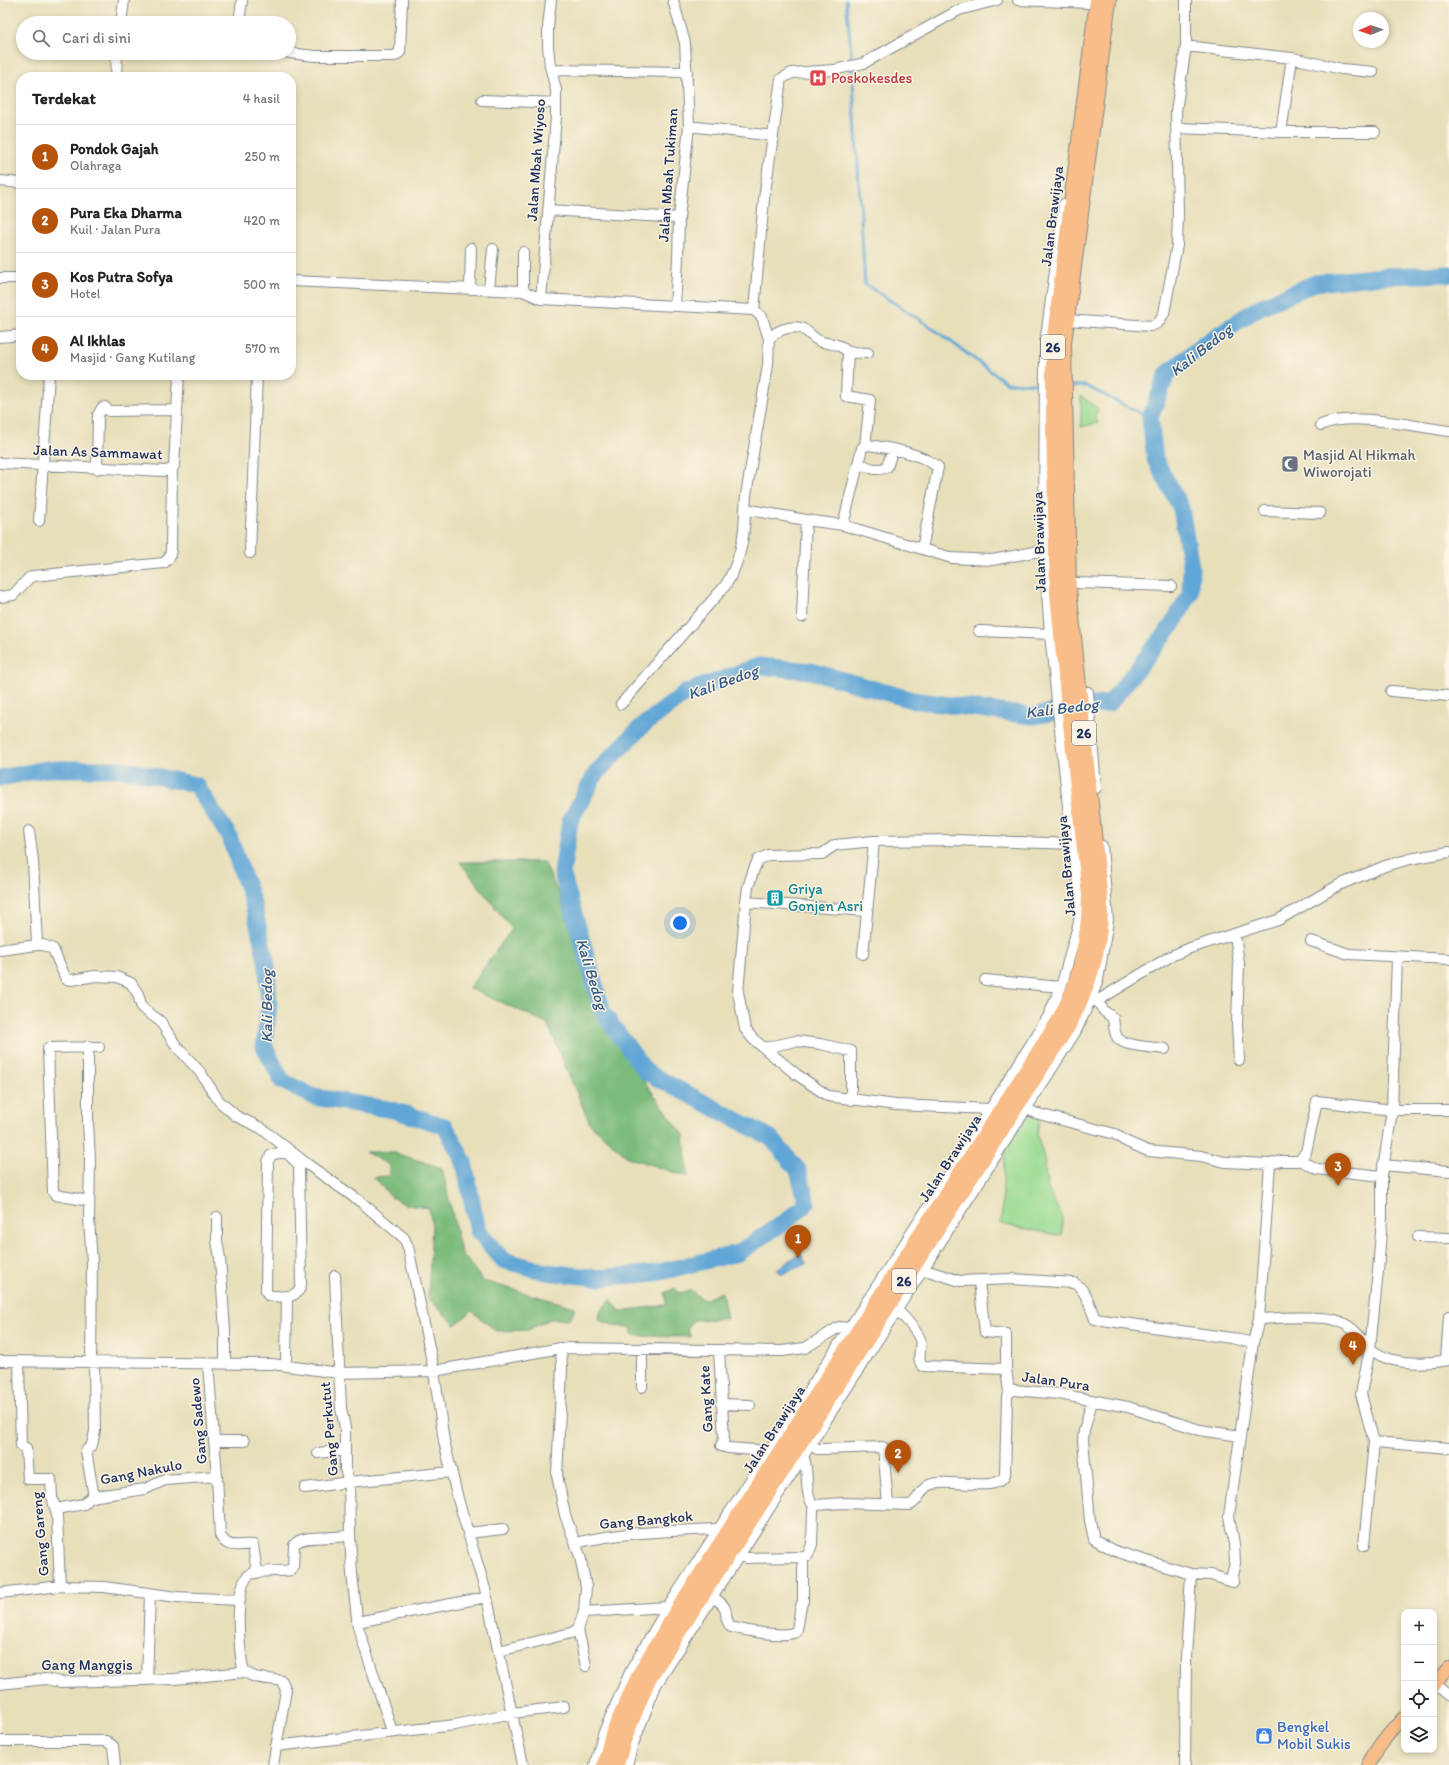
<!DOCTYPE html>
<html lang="id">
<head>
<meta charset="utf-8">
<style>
  body { margin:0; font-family:Itim,sans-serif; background:#f6f6f6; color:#222 }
  .controls { position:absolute; right:12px; bottom:12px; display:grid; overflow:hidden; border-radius:8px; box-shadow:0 2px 6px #0003 }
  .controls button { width:36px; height:36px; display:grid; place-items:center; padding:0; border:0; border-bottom:1px solid #e0e0e0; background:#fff; color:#222; font:20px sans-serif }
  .compass { position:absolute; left:1353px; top:12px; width:36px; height:36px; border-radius:50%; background:#fff; box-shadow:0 2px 6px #0003; rotate:268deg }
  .you { position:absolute; left:680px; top:923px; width:14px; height:14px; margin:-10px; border:3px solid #fff; border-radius:50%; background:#1a73e8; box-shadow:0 0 0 6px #1a73e833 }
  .badge { display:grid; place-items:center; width:26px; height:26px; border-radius:50%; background:#b45309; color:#fff; font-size:13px; font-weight:700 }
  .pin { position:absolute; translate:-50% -33px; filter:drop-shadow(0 1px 2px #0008) }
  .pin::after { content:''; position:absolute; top:21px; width:14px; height:12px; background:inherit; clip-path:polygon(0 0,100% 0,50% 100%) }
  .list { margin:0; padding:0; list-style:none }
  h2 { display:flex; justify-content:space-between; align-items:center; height:52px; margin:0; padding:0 16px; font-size:17px }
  h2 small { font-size:13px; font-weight:400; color:#767676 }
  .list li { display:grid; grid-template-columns:26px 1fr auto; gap:12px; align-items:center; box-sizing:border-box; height:64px; padding:0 16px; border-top:1px solid #e0e0e0 }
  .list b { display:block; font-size:15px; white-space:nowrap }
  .list p { margin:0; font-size:13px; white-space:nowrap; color:#767676 }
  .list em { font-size:13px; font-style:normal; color:#767676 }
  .icon { flex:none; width:22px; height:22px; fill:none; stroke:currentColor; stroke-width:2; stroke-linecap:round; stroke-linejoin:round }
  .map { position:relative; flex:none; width:1449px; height:1765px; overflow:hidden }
  .search { position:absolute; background:#fff; box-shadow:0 2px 6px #0003; left:16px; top:16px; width:280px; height:44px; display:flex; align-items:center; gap:10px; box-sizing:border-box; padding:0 14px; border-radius:22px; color:#767676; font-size:15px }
  .panel { position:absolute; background:#fff; box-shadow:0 2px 6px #0003; left:16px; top:72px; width:280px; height:308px; border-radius:16px }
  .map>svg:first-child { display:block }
  .green { fill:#9adb92; stroke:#5a8578 }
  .forest { fill:#7bbb7c; stroke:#4b756d }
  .water { fill:#60a6d6; stroke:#3e6a9a }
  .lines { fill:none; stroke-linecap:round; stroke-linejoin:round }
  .stream { stroke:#60a6d6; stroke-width:3 }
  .river { stroke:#60a6d6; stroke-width:17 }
  .minor-casing { stroke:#81878c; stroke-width:12 }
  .major-casing { stroke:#81878c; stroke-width:14 }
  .highway-casing { stroke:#81878c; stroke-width:16 }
  .minor { stroke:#fff; stroke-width:10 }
  .major { stroke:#f8bd89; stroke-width:12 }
  .highway { stroke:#f8bd89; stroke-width:14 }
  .labels { text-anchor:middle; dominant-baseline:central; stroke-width:3; stroke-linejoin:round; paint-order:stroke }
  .shield { fill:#fcf5e5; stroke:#5e6a86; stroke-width:1 }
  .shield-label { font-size:14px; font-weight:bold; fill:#1b2f5e }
  .health-label { font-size:15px; fill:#be3a42; stroke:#fcf5e5; text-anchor:start }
  .street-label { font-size:15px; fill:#1b2f5e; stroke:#fcf5e5 }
  .worship-label { font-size:15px; fill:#5b616d; stroke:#fcf5e5; text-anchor:start }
  .culture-label { font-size:15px; fill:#0d838f; stroke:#fcf5e5; text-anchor:start }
  .shop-label { font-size:15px; fill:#366cbe; stroke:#fcf5e5; text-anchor:start }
  .water-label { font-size:16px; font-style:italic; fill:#335988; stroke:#fcf5e5 }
</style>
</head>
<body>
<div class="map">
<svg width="1449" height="1765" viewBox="0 0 1449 1765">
  <rect width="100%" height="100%" fill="#fcf5e5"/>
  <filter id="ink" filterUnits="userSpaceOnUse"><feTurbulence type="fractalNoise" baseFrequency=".025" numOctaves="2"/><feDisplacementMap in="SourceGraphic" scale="8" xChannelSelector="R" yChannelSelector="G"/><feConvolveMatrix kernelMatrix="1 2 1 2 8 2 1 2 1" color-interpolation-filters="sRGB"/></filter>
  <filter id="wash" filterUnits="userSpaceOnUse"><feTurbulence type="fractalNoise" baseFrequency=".012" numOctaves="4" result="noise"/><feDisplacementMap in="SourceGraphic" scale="16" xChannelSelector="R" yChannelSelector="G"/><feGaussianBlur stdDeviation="0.9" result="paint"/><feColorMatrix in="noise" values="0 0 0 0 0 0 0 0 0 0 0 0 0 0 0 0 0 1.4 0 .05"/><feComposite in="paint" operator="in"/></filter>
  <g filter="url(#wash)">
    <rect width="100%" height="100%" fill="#e7dfba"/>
    <path class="green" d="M 1081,396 L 1098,409 L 1095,417 L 1098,423 L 1081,427 Z
      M 1028,1115 L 1040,1117 L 1037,1134 L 1044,1158 L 1047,1186 L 1053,1200 L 1062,1216 L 1062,1236 L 1001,1224 L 1005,1148 L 1017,1133 Z"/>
    <path class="forest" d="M 460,862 L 544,862 L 560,896 L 597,1018 L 684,1135 L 688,1177 L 627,1157 L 590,1124 L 547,1023 L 469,988 L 512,929 Z
      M 365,1152 L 392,1152 L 442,1168 L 461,1252 L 483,1281 L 575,1307 L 570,1319 L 550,1319 L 528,1330 L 496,1331 L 472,1311 L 455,1325 L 428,1298 L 432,1225 L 429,1208 L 406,1205 L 391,1197 L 374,1177 L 389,1176 L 389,1165 Z
      M 675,1288 L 680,1293 L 690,1290 L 704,1300 L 722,1292 L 727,1319 L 693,1320 L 687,1329 L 691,1337 L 637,1336 L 632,1334 L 632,1328 L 615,1326 L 599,1320 L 600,1311 L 611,1299 L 620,1311 L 666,1305 L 665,1293 Z"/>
    <path class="water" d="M 800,1253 L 807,1264 L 782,1274 L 777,1270 Z"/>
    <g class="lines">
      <path class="stream" d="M 846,0 L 851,50 L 865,284 L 931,327 L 1007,383 L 1038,384
        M 1069,386 L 1086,386 L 1150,418"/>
      <path class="river" d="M 0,778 L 47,769 L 122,769 L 196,785 L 229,836 L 253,903 L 267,965 L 269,1006 L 264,1046 L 282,1081 L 314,1097 L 393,1110 L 445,1126 L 464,1162 L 478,1231 L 503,1260 L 546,1272 L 599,1278 L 656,1273 L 738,1253 L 790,1218 L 807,1203 L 798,1170 L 771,1138 L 646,1072 L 603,1013 L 562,873 L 570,821 L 596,773 L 641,727 L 687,692 L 758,666 L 811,671 L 912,700 L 1032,716 L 1110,703 L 1172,625 L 1190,594 L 1191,567 L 1181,508 L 1155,459 L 1150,418 L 1167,374 L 1205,343 L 1260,307 L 1315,283 L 1384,276 L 1449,274"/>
    </g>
  </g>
  <g filter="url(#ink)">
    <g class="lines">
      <g class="minor-casing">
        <path id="minor" d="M 673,0 L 685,43 L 689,126 L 679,218 L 678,259 L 675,306
          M 1018,0 L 1090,3
          M 121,23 L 124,0
          M 239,23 L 242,0
          M 1186,46 L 1292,58 L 1342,69 L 1373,72
          M 289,53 L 315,56 L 395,56 L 400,52 L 402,0
          M 551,70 L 687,72
          M 116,77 L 117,53
          M 482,100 L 556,103
          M 689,126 L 773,136
          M 1176,128 L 1281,132 L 1375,132
          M 1281,132 L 1292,58
          M 0,181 L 21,183
          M 548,210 L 679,218
          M 0,278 L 21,278
          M 291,281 L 523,291 L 541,299 L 754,310 L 762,317 L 769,339 L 768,365 L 746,495 L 745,509 L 806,520 L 843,525 L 952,558 L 992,560 L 1044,550
          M 470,289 L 471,248
          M 489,290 L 493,249
          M 523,291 L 523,252
          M 541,299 L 556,117 L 556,90 L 550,66 L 548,46 L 548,27 L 551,0
          M 754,310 L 764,199 L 781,79 L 792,73 L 834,70 L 864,63 L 959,10 L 997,0
          M 1067,320 L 1150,326 L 1158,323 L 1164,313 L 1177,245 L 1178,213 L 1176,111 L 1186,46 L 1186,0
          M 0,337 L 21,335
          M 769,339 C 776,331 789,325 801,328 C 809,331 814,340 822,342 C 838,346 834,341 848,352 L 846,396 L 870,400 L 865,446 L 862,448 L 843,525
          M 848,352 L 868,353
          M 1321,425 C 1350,411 1416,427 1449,431
          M 865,446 L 869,445 C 893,449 918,452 938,467 L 922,549
          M 0,463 L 165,471 L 172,469 L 174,466 L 179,375
          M 858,463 C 867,467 877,472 887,467 L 893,449
          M 97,469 L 98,415 L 102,408 L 105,407 L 109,411 L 176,410
          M 1265,511 L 1320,513
          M 39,521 L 49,375
          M 250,553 L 257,375
          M 1077,583 L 1171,586
          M 0,597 L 13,595 L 29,578 L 33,576 L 164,563 L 169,558 L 171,551 L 172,469
          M 802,617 L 806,520
          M 979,631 L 1050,634
          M 1391,691 L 1449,696
          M 1088,692 L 1096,788
          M 621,704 L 725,586 C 740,563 745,536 745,509
          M 29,831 L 33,861 L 37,945
          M 746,902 L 867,911
          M 1235,934 L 1239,964 L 1237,1024 L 1239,1060
          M 1311,941 L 1349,954 L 1449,959
          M 0,950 L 37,945 L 43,945 L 53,949 L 66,979 L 72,980 L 95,976 L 117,977 L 131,983 L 138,994 L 142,1008 L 160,1021 L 177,1047 L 200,1072 L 219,1101 L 236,1116 L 261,1128 L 307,1164 L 361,1202 L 404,1238 L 408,1247 L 434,1371 L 444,1441 L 458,1499 L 485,1589 L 523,1765
          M 863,954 L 874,841
          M 985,980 L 1061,987
          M 1090,1001 L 1097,1001 L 1171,956 L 1190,948 L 1278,920 L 1339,885 L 1385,866 L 1410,859 L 1449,852
          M 1097,1001 L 1104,1011 L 1113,1018 C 1114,1024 1114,1032 1117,1037 C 1122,1047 1154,1047 1165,1049
          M 88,1046 L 88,1123 L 90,1158 L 89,1219 L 92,1263 L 91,1363
          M 764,1048 L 796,1041 L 820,1044 L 851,1051 L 851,1100
          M 1026,1108 L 1035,1113 L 1115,1134 L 1125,1141 L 1148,1151 L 1201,1156 L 1225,1162 L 1270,1164 L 1281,1161 L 1297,1161 L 1300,1160 L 1306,1152 L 1317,1101 L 1392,1110 L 1449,1110
          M 990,1109 L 896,1105 L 828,1096 L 796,1074 L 753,1039 L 745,1029 L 738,992 L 746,902 L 748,887 L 754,869 L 758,860 L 768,855 L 822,854 L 835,845 L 874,841 L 952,840 L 1078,844
          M 279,1153 L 287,1153 L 299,1165 L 301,1285 C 297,1300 280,1297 268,1295 L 266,1290 L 268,1162 L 271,1155 Z
          M 1300,1160 L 1317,1169 L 1382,1176 L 1392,1110 L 1397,957
          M 1383,1165 L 1449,1171
          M 89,1201 L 56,1195 L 53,1192 L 48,1048 L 99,1047
          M 217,1217 L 217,1241 L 220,1258 L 225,1331 L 225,1364
          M 1418,1237 L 1449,1238
          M 922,1269 L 960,1281 L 1012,1279 L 1074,1283 C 1086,1289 1090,1307 1095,1319 L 1231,1338 L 1253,1343
          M 979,1282 L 985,1332 L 1006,1334 L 1006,1369 L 1009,1392
          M 896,1310 C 902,1313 917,1332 920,1339 C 923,1347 915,1360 923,1366 L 1006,1369
          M 1259,1319 L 1270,1164
          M 719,1350 L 724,1439 L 721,1446 L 728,1448 L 769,1451
          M 1446,1360 L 1449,1316
          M 0,1361 L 272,1364 L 339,1373 L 434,1371 L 561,1348 L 782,1351 L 805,1348 L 839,1327 L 848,1328
          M 19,1362 L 21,1446 L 26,1448 L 28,1479 L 51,1479 L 52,1497 L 57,1515 L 60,1586
          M 94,1363 L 95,1431 L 92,1445 L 86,1451 L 94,1497
          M 208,1364 L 217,1476 L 220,1535 C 228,1551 239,1543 253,1545 L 257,1573
          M 286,1366 L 287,1296
          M 642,1387 L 642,1350
          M 1092,1401 L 1084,1431 L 1083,1440 L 1090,1521 L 1094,1539 L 1115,1551 L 1147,1561 L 1191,1574 L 1211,1575 L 1233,1582 L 1232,1575 L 1235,1563 L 1234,1544 L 1229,1516 L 1253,1343 L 1259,1319 C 1278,1318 1319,1315 1335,1320 C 1352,1325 1359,1336 1370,1348 C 1388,1366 1426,1364 1449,1360
          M 721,1404 L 750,1405
          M 214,1441 L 244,1441
          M 1374,1442 L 1449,1448
          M 810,1443 L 817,1449 L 823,1449 L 883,1447 L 888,1504
          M 318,1453 L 345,1450
          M 803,1455 C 810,1471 803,1493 814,1506
          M 305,1488 L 349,1482 L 345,1469 L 345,1428 L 341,1408 L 335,1276
          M 56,1509 L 84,1504 L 90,1498 L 97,1496 L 145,1489 L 165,1480 L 217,1476
          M 468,1533 L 503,1529
          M 350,1535 L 352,1574 L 358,1627 L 392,1731
          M 576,1543 C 619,1532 671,1531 715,1529 L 718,1530
          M 1364,1545 L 1374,1442 L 1361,1394 L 1370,1348 L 1378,1271 L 1382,1218 L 1382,1176
          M 738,1555 L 746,1558 L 803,1557 L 808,1555 L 812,1544 L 813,1510 L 814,1506 L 817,1505 L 842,1503 L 910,1505 C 919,1501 920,1489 929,1485 C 948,1477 998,1494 1005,1475 L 1007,1397 L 1009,1392 L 1014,1390 L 1059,1394 L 1128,1407 L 1200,1430 L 1240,1436
          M 0,1593 L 60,1586 L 104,1587 L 177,1597 L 239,1600
          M 712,1597 C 735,1610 720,1614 731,1627 C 746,1631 783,1638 796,1632 C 800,1622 798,1611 803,1601 L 803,1557
          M 584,1612 L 668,1607
          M 357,1622 L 487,1597
          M 578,1629 L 586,1666
          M 499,1651 L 571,1633 L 578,1629 L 584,1612 L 586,1587 L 580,1556 L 565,1515 L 557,1475 L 562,1367 L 561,1348
          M 147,1680 L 150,1593
          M 0,1684 L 46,1679 L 60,1682 L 175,1679 L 244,1672
          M 1435,1684 L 1449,1695
          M 0,1741 L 106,1741 L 113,1746 L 115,1765
          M 276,1746 L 455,1725 L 512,1713 L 564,1707
          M 273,1765 L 286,1690 L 282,1681 C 270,1678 248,1680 243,1668 C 239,1651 233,1581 251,1574 C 263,1570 279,1572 291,1570 L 293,1568 L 294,1545 C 302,1533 336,1540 350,1535 L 349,1482 L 451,1472
          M 595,1765 L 603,1734 L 631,1670 L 668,1607 L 938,1192 L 1048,1017 L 1061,987 L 1079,922 L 1079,889 L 1072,844 L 1050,634 L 1044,550 L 1045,344 L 1064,204
          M 627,1765 L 633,1744 L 656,1685 L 1076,1031 L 1090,1001 L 1098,980 L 1108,921 L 1102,846
          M 1185,1765 L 1186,1657 L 1191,1574"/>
      </g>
      <g class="major-casing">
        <path id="major" d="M 1434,1685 L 1449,1668
          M 1368,1765 L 1389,1735 L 1404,1718"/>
      </g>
      <g class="highway-casing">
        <path id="highway" d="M 604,1765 L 612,1734 L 639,1674 L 673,1616 L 1058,1021 C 1063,1010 1070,999 1074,987 C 1084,957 1089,927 1089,895 L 1067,696 L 1057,594 L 1053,429 L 1053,344 L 1097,0
          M 617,1765 L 624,1741 L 649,1679 L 1068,1027 C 1090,986 1102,948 1101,901 L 1069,588 L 1064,343 L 1109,0"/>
      </g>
      <use href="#minor" class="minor"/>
      <use href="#major" class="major"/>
      <use href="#highway" class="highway"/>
    </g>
  </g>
  <defs>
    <g id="hospital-square" transform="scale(0.9)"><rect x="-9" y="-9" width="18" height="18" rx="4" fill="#e0444e" stroke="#fcf5e5"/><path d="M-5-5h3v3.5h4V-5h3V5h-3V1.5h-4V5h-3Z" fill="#fff"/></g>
    <g id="mosque-square" transform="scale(0.9)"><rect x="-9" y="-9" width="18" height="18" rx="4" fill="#6b7280" stroke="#fcf5e5"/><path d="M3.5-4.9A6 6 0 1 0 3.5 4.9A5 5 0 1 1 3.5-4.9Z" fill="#fff"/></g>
    <g id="building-square" transform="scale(0.9)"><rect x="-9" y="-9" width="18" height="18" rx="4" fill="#0f9aa8" stroke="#fcf5e5"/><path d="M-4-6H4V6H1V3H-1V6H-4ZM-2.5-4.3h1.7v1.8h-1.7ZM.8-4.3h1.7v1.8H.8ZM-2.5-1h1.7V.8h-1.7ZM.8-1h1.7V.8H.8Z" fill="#fff"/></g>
    <g id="shop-square" transform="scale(0.9)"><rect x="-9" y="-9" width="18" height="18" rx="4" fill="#3f7fe0" stroke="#fcf5e5"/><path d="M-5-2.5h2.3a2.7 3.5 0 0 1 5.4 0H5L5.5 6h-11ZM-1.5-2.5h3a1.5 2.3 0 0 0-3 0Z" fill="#fff"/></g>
  </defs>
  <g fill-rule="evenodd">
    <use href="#hospital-square" x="818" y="78"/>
    <use href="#mosque-square" x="1290" y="464"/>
    <use href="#building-square" x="775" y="898"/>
    <use href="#shop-square" x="1264" y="1736"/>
  </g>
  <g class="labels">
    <g class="shield">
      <rect x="1041" y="335" width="24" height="24" rx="3"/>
      <rect x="1072" y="721" width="24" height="24" rx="3"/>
      <rect x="892" y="1269" width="24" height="24" rx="3"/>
    </g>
    <g class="shield-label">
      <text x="1053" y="347">26</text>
      <text x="1084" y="733">26</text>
      <text x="904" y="1281">26</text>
    </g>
    <g class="health-label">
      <text x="831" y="78">Poskokesdes</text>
    </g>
    <g class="street-label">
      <text transform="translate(536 160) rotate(-86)">Jalan Mbah Wiyoso</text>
      <text transform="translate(668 175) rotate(-86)">Jalan Mbah Tukiman</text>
      <text transform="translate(1052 216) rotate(-83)">Jalan Brawijaya</text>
      <text transform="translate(98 452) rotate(2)">Jalan As Sammawat</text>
      <text transform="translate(1039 542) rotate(-92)">Jalan Brawijaya</text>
      <text transform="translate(1066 866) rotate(-95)">Jalan Brawijaya</text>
      <text transform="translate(950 1158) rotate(-57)">Jalan Brawijaya</text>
      <text transform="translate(1056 1381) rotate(8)">Jalan Pura</text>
      <text transform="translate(706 1399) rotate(-93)">Gang Kate</text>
      <text transform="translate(198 1421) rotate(-95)">Gang Sadewo</text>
      <text transform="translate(329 1429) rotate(-95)">Gang Perkutut</text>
      <text transform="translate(774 1429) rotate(-57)">Jalan Brawijaya</text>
      <text transform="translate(141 1472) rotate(-11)">Gang Nakulo</text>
      <text transform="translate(646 1520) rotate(-5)">Gang Bangkok</text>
      <text transform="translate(40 1534) rotate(-95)">Gang Gareng</text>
      <text x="87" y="1665">Gang Manggis</text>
    </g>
    <g class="worship-label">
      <text x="1303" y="455">Masjid Al Hikmah<tspan x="1303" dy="17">Wiworojati</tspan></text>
    </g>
    <g class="culture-label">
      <text x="788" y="889">Griya<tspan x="788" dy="17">Gonjen Asri</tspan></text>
    </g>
    <g class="shop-label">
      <text x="1277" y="1727">Bengkel<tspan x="1277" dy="17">Mobil Sukis</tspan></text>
    </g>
    <g class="water-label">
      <text transform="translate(1201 350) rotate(-38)">Kali Bedog</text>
      <text transform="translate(723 682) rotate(-20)">Kali Bedog</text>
      <text transform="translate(1062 708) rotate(-7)">Kali Bedog</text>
      <text transform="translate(592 974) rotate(73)">Kali Bedog</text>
      <text transform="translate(266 1006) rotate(-90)">Kali Bedog</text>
    </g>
  </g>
</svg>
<div class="controls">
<button>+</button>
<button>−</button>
<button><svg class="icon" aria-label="locate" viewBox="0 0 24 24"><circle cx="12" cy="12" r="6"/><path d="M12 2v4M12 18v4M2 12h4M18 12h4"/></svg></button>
<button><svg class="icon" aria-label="layers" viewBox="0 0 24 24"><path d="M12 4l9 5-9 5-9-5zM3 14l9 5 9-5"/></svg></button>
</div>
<svg class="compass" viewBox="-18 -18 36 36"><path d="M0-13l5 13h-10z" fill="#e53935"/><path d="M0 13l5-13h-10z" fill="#767676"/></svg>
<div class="you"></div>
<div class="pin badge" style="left:798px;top:1258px">1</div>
<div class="pin badge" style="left:898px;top:1473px">2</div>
<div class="pin badge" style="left:1338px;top:1186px">3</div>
<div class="pin badge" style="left:1353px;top:1365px">4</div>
<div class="search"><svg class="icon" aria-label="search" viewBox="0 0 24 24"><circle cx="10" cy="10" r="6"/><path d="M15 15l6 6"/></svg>Cari di sini</div>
<section class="panel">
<h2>Terdekat<small>4 hasil</small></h2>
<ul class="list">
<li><span class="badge">1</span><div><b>Pondok Gajah</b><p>Olahraga</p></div><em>250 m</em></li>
<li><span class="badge">2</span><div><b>Pura Eka Dharma</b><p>Kuil · Jalan Pura</p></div><em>420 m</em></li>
<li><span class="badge">3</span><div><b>Kos Putra Sofya</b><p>Hotel</p></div><em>500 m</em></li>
<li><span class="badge">4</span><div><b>Al Ikhlas</b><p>Masjid · Gang Kutilang</p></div><em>570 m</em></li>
</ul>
</section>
</div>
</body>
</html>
